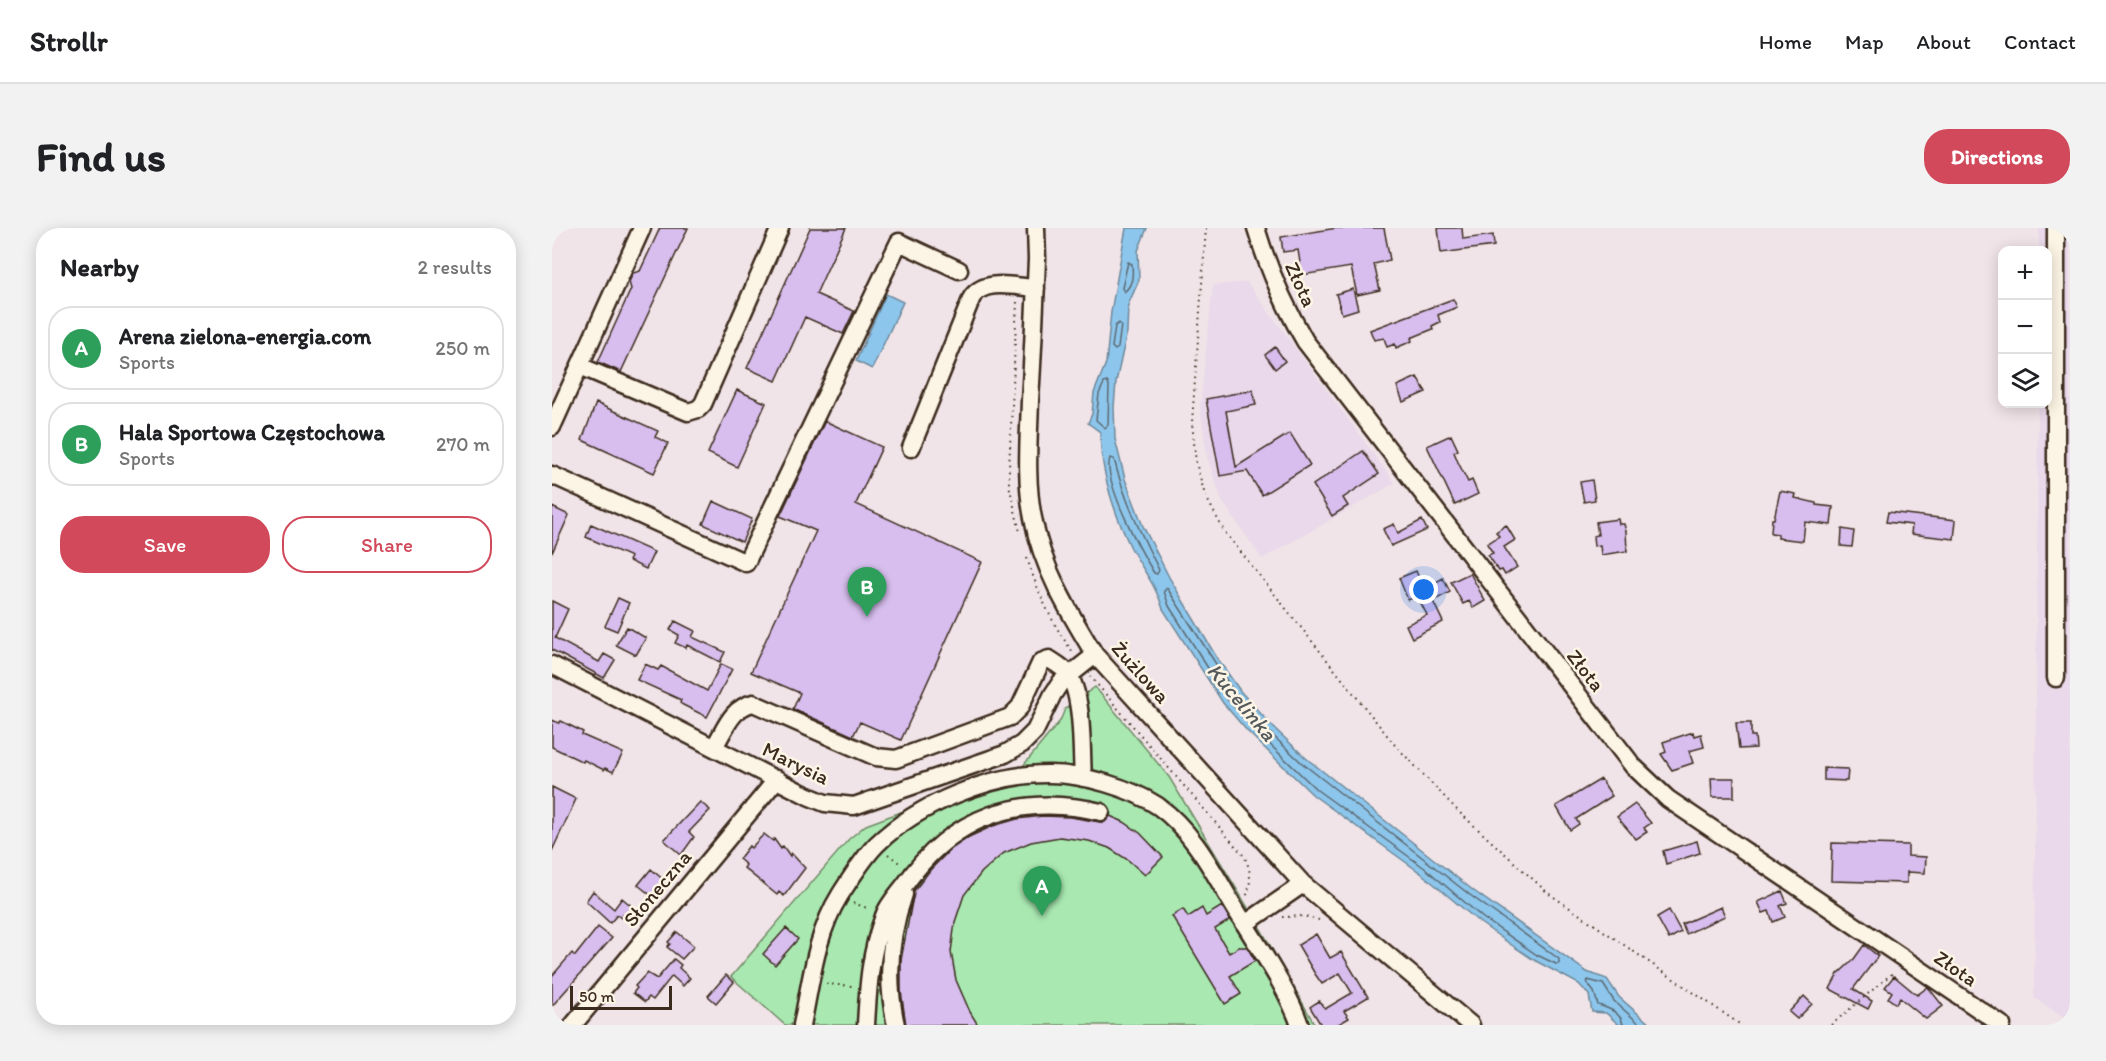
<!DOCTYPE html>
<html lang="en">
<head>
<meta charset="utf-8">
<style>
  body { margin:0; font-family:Itim,sans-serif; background:#f2f2f2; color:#202124 }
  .controls { position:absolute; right:18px; top:18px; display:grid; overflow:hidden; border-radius:12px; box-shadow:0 3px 15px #0003 }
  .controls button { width:54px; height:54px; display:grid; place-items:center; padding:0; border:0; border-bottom:2px solid #e0e0e0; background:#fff; color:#202124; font:30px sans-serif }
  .scale { position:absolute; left:18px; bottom:15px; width:102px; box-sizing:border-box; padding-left:6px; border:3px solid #3b2a1e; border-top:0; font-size:16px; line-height:21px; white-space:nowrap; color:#3b2a1e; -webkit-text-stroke:4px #fcf5e5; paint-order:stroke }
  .you { position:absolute; left:872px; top:362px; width:21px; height:21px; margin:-15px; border:4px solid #fff; border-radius:50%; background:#1a73e8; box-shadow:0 0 0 9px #1a73e833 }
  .badge { display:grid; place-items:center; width:39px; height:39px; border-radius:50%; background:#d1495b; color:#fff; font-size:20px; font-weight:700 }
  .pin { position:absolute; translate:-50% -50px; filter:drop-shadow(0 2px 3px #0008) }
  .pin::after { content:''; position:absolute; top:32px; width:21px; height:18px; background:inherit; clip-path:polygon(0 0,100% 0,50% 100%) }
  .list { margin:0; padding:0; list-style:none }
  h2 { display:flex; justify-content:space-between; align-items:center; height:78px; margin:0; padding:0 24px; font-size:26px }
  h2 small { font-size:20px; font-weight:400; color:#757577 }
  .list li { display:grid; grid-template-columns:39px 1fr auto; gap:18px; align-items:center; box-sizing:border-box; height:84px; margin:0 12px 12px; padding:0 12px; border:2px solid #e0e0e0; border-radius:24px }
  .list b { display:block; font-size:22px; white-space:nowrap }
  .list p { margin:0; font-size:20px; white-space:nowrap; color:#757577 }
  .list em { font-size:20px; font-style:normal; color:#757577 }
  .actions { display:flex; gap:12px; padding:18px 24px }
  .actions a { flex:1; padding:14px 0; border:2px solid #d1495b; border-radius:24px; text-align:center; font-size:21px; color:#d1495b }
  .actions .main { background:#d1495b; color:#fff }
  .icon { flex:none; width:33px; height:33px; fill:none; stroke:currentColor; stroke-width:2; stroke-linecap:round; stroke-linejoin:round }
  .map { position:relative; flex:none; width:1518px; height:797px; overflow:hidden; border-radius:24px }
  header { display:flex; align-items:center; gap:36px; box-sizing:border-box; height:84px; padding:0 30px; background:#fff; border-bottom:2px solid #e0e0e0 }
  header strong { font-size:28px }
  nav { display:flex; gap:33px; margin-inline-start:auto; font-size:21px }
  .intro { display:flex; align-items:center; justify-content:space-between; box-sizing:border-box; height:144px; padding:0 36px }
  h1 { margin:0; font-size:42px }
  .button { padding:15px 27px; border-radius:24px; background:#d1495b; color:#fff; font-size:21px; font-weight:700 }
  main { display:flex; gap:36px; padding:0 36px }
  aside { flex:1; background:#fff; border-radius:24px; box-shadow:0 3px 15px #0003 }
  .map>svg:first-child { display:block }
  .built { fill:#e9d9ea }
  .green { fill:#a9e9b1; stroke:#728a68; stroke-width:1.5 }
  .water { fill:#8dc6ec; stroke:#6c889a; stroke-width:1.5 }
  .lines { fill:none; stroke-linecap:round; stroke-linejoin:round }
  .shore { stroke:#5c6870; stroke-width:1.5 }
  .building { fill:#d7beee; stroke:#3b2a1e; stroke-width:1.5 }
  .minor-casing { stroke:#3b2a1e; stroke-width:21 }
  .path { stroke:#3b2a1e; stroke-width:2; stroke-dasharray:1.5 4.5; stroke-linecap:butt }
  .minor { stroke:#fcf5e5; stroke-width:16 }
  .labels { text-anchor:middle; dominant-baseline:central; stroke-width:5; stroke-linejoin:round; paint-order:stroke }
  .street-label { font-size:21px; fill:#3b2a1e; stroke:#fcf5e5 }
  .water-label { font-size:22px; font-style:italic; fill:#54595c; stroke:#fcf5e5 }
</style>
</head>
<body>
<header>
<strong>Strollr</strong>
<nav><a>Home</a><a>Map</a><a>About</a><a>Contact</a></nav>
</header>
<div class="intro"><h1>Find us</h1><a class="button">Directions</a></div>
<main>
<aside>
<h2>Nearby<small>2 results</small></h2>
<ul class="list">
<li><span class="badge" style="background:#2e9e5b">A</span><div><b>Arena zielona-energia.com</b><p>Sports</p></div><em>250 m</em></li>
<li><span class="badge" style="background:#2e9e5b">B</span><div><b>Hala Sportowa Częstochowa</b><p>Sports</p></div><em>270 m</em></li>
</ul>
<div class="actions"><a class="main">Save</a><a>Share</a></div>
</aside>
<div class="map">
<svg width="1518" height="797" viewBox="0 0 1518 797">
  <rect width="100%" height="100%" fill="#f1e4e8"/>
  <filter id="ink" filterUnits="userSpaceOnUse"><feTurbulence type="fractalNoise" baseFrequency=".0167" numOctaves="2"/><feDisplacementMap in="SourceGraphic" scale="12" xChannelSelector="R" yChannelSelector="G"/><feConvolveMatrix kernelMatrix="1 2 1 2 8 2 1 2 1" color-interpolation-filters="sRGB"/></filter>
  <g filter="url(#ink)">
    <path class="built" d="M 1487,0 L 1518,0 L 1518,793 L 1482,770 L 1486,176 L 1496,176 L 1496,22 L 1487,22 Z
      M 695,54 L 843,255 L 710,331 L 670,273 L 655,229 L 648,179 L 661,57 Z"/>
    <path class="green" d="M 543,459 L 617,549 L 710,703 L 763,797 L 233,797 L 179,749 L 297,611 L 314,597 L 470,539 L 508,493 L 513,481 Z"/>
    <path class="water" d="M 574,0 L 595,0 L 586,23 L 587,52 L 576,77 L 575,104 L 564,154 L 562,179 L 563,211 L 573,251 L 591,298 L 618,351 L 665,430 L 689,464 L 721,499 L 754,530 L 922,663 L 1035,744 L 1055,751 L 1067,769 L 1099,797 L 1067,797 L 1054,785 L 1040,784 L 1037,767 L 1027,756 L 982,732 L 958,716 L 927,694 L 870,646 L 761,567 L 696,504 L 671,475 L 611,381 C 604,357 590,341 579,320 C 561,283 549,245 548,204 L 536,195 L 540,186 L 542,165 L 554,135 L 559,84 Z
      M 334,66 L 351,74 L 320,141 L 304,133 Z"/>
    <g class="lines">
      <path class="shore" d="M 576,34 L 580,36 C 581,47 581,57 572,64 L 570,60 Z
        M 567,95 L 569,97 L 566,120 L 563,122 L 560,119 L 563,98 Z
        M 555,154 L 557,157 L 556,197 L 553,200 L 544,192 L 547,166 L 552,155 Z
        M 558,230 L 562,231 C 572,271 589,306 607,342 L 605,346 L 602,345 C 589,324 550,252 558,230 Z
        M 615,360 L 684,467 L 717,504 L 750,535 L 918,667 L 1007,731 L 1007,736 L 1004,736 L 985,727 L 931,690 L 874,641 L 765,562 L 701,500 L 676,472 L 617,378 L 612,363 Z
        M 1071,797 C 1069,784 1056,780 1046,777 L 1042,764 L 1035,755 L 1036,752 L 1051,756 L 1062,773 L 1089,797"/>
    </g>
    <path class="building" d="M 108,0 L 136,0 L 69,144 L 46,134 L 79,61 L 77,54 L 81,45 L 88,43 Z
      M 258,0 L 294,0 L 264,66 L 302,83 L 291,106 L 253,89 L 224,153 L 195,140 Z
      M 785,0 L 832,0 L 838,32 L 822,36 L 828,62 L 805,67 L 799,39 L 750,47 L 746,22 L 731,24 L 729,9 Z
      M 886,0 L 910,0 L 911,11 L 941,7 L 942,18 L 889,25 Z
      M 801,61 L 806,81 L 790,86 L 784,66 Z
      M 901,71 L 905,79 L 886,87 L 888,94 L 880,98 L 881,101 L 859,110 L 860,113 L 844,120 L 843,116 L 835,119 L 832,110 L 822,112 L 818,102 Z
      M 723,119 L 733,133 L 723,141 L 713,127 Z
      M 865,149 L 874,164 L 851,174 L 845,158 Z
      M 185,162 L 214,175 L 185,239 L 156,225 Z
      M 701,162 L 704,177 L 674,183 L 684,239 L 738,205 L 758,237 L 710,267 L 695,243 L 668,248 L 654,171 Z
      M 44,175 L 106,203 L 103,209 L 116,215 L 102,245 L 30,212 Z
      M 273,193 L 330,219 L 304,276 L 430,334 L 349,512 L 308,494 L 301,508 L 241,481 L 248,465 L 199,444 L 264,303 L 228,288 Z
      M 899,207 L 906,222 L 902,224 L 906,234 L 916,254 L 920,252 L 926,266 L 903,277 L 875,218 Z
      M 811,223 L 827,246 L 791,270 L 796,278 L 780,288 L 761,257 Z
      M 1040,252 L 1043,272 L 1032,274 L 1028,254 Z
      M 1228,263 L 1244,266 L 1243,270 L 1264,275 L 1264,277 L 1281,279 L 1279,297 L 1253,294 L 1251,313 L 1226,310 L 1226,306 L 1219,305 L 1220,291 L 1222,291 Z
      M 161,273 L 200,291 L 190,314 L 151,296 Z
      M 0,279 L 17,287 L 0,325 Z
      M 1336,284 L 1404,292 L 1402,311 L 1359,306 L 1360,297 L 1334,294 Z
      M 1066,291 L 1067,296 L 1072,296 L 1074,303 L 1075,323 L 1049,327 L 1048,317 L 1042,318 L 1041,308 L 1046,307 L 1044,294 Z
      M 870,292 L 875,302 L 839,318 L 831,301 L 842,296 L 846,305 Z
      M 39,296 L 102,324 L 94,341 L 77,333 L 79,329 L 34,309 Z
      M 954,297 L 963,312 L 952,319 L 965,339 L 953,347 L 950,342 L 947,343 L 936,327 L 941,325 L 935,316 L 947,308 L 944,304 Z
      M 1290,301 L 1302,303 L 1300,319 L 1289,318 Z
      M 864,343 L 872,361 L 891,350 L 898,364 L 881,373 L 891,394 L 860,410 L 854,397 L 875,387 L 865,368 L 856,372 L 847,350 Z
      M 918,345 L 933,373 L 921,380 L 917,373 L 911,376 L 899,354 Z
      M 66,370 L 77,375 L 65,403 L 53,398 Z
      M 0,373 L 16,381 L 3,410 L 47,434 L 52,426 L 63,432 L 52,450 L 0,422 Z
      M 123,393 L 143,403 L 140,409 L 173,424 L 168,434 L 135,417 L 134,420 L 123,415 L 127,407 L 118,402 Z
      M 75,399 L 94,410 L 84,427 L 64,417 Z
      M 93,436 L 106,442 L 109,438 L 155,463 L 169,436 L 180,441 L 155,489 L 131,477 L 128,475 L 129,472 L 85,452 Z
      M 0,492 L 7,495 L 9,493 L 31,504 L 30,507 L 71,525 L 61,544 L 53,540 L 52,542 L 32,532 L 31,534 L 0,519 Z
      M 1184,495 L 1199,495 L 1199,508 L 1203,508 L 1204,520 L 1187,521 Z
      M 1141,504 L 1142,508 L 1149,506 L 1152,519 L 1137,523 L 1141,535 L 1120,542 L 1109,526 L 1114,524 L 1111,514 Z
      M 1272,540 L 1296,541 L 1295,553 L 1272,552 Z
      M 1159,550 L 1182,550 L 1182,569 L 1160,569 Z
      M 1049,551 L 1060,568 L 1024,591 L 1027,596 L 1018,602 L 1004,578 Z
      M 0,559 L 24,571 L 0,623 Z
      M 148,574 L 158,582 L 137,604 L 142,609 L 129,627 L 112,612 Z
      M 1083,576 L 1099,595 L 1092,600 L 1095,604 L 1084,611 L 1065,589 Z
      M 491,588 L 518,589 L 548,594 L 553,594 L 558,588 L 572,594 L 588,605 L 611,629 L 593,647 L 576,632 L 557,620 L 537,613 L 508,609 L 479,614 L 452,625 L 430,644 L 412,667 L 403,694 L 399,724 L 404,752 L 418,784 L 426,797 L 354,797 L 349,763 L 349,732 L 362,663 L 379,641 L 398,622 L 419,608 L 441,598 L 465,591 Z
      M 212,606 L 221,613 L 222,611 L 229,621 L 231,618 L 238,628 L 239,625 L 253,640 L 232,668 L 227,664 L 225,667 L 192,640 L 194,637 L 187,631 L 197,618 L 199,620 Z
      M 1145,613 L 1148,625 L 1114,636 L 1111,623 Z
      M 1280,615 L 1356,617 L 1356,628 L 1374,629 L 1373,645 L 1355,644 L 1355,655 L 1279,653 Z
      M 99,641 L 114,654 L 101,669 L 86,657 Z
      M 41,663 L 62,681 L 70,670 L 88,685 L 80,695 L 71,687 L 69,690 L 65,687 L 58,695 L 34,673 Z
      M 1230,663 L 1235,675 L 1228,678 L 1233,689 L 1221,694 L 1217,683 L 1211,685 L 1206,674 Z
      M 670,678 L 678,692 L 663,701 L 677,725 L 687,719 L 695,719 L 703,733 L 678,748 L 689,766 L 673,776 L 620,688 L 631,681 L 636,689 L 650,680 L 654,688 Z
      M 1169,679 L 1173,688 L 1134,706 L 1130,696 Z
      M 1117,682 L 1129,704 L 1117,711 L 1105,689 Z
      M 46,699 L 60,710 L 0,778 L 0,748 L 20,725 L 23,728 Z
      M 234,700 L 246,711 L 223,737 L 211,726 Z
      M 125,704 L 142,718 L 130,731 L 115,719 L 118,716 L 116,714 Z
      M 764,706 L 778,730 L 789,724 L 816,769 L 792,783 L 797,790 L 785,797 L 769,797 L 758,779 L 767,773 L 773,781 L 800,765 L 788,745 L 770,756 L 763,746 L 746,717 Z
      M 1312,717 L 1326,728 L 1301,761 L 1320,773 L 1316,781 L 1278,761 L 1286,746 L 1302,731 Z
      M 122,731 L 129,737 L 127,740 L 138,750 L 131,758 L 120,748 L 101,772 L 97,769 L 93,774 L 81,765 L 85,760 L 83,758 L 95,745 L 105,751 Z
      M 174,747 L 182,754 L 164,775 L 156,768 Z
      M 1342,748 L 1365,767 L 1376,759 L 1391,778 L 1374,791 L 1348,770 L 1344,776 L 1336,770 L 1340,764 L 1333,759 Z
      M 1252,768 L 1260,776 L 1245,791 L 1237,784 Z"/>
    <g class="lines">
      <g class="minor-casing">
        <path id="minor" d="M 484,0 L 485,31 C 483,78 481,125 478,172 C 477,211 473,251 481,290 C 490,340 517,384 543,427 L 751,656 L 919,797
          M 704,0 C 716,40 732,77 753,113 L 1081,538 L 1116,571 L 1450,797
          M 28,138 L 136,184 L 146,181 L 151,176 L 228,0
          M 0,199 L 90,0
          M 359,220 L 420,69 C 433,50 463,59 484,60
          M 0,247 L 194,335 L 347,14 L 407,42
          M 0,437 L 256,568 L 273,575 L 302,578 L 453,526 L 470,516 L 483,503 L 501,466 L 509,454 L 543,427
          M 1504,450 L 1504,0
          M 162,519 C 173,502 179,480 201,475 L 324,529 L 344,531 L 458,489 L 468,479 L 489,434 L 497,431 C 503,435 511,439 515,445 C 532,466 529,523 531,550
          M 693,696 L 751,656
          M 21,797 L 225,551
          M 250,797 C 259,754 264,705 288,667 C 299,650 311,630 325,616 C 366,576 441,545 498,546 C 531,546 579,560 606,578 C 644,605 665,652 689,690 C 710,725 734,758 748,797
          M 314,797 C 316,759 318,725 332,688 C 335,678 345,667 352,658 C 400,588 467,565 549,584
          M 344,797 C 334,753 337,709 352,666"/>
      </g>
      <path class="path" d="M 654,0 L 640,194 L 644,235 L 653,267 L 672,303 L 842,516 L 907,584 L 996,665 L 1189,797
        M 465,74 L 457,240 L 457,257 L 468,304
        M 475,330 C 485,362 500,397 521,424
        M 538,448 L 692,628 C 699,641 700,655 694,669
        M 336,626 L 350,637
        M 301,675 L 318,681
        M 730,689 L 751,688 L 771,693
        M 274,756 L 301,758
        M 1279,797 L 1343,743"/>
      <use href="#minor" class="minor"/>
    </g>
  </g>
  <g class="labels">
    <g class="street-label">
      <text transform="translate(749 56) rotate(65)">Złota</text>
      <text transform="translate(1034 442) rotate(52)">Złota</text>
      <text transform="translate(589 444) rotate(48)">Żużlowa</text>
      <text transform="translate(244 535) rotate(26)">Marysia</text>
      <text transform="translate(105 660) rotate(-50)">Słoneczna</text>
      <text transform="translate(1404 740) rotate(34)">Złota</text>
    </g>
    <g class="water-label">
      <text transform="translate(690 474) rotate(50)">Kucelinka</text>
    </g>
  </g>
</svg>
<div class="controls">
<button>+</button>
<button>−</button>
<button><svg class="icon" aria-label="layers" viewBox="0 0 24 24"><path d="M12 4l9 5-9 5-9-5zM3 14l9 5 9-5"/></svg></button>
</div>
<div class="scale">50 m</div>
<div class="you"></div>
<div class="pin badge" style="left:490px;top:688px;background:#2e9e5b">A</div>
<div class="pin badge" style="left:315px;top:389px;background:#2e9e5b">B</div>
</div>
</main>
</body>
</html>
